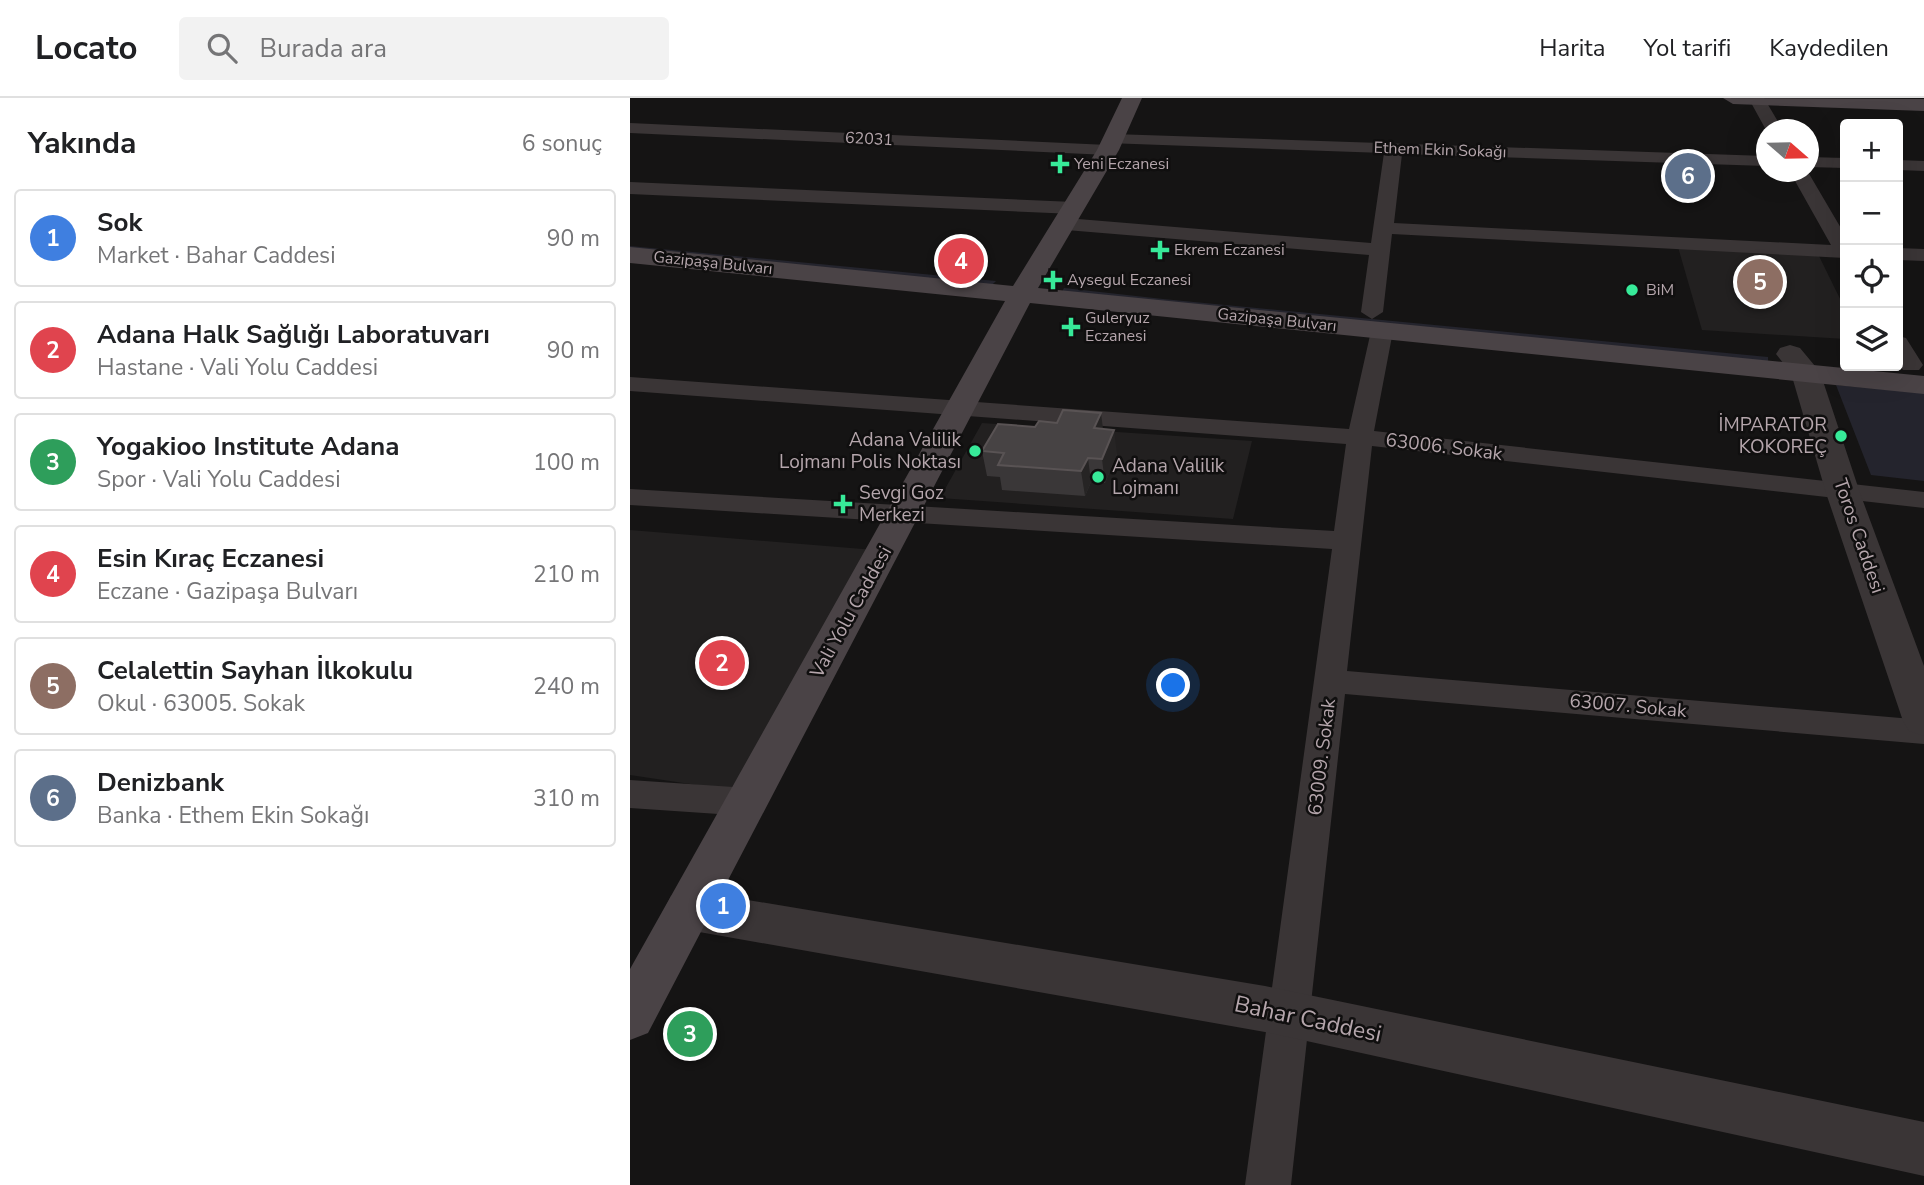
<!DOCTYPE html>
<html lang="tr">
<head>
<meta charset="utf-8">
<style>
  body { margin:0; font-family:"Nunito Sans",sans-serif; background:#f2f2f2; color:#202124 }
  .controls { position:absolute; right:21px; top:21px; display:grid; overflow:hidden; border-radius:7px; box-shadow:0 7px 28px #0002 }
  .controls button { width:63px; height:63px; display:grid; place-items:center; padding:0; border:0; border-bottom:2px solid #e0e0e0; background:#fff; color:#202124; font:35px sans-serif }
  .compass { position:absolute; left:1126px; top:21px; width:63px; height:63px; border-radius:50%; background:#fff; box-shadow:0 7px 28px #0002; rotate:110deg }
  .you { position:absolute; left:544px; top:588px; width:24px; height:24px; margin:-18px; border:5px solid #fff; border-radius:50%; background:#1a73e8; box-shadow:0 0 0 10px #1a73e833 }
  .badge { display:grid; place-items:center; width:46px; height:46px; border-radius:50%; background:#ea580c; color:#fff; font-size:23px; font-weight:700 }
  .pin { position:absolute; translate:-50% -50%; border:4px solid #fff; box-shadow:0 2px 7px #0006 }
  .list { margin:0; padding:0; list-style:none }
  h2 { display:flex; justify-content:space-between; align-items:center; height:91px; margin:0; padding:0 28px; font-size:30px }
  h2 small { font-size:23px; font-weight:400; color:#757577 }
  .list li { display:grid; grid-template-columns:46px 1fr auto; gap:21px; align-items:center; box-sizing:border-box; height:98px; margin:0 14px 14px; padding:0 14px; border:2px solid #e0e0e0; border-radius:7px }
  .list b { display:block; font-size:26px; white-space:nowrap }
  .list p { margin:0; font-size:23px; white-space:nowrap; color:#757577 }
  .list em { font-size:23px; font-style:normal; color:#757577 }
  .icon { flex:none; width:38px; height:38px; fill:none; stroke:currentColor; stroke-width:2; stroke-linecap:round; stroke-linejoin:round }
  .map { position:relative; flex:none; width:1294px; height:1087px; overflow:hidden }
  header { display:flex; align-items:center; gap:42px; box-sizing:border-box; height:98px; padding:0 35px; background:#fff; border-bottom:2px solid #e0e0e0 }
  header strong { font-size:33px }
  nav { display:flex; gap:38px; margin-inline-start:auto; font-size:24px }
  .search { width:490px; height:63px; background:#f2f2f2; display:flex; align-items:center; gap:18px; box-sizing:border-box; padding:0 24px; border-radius:7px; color:#757577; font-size:26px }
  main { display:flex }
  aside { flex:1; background:#fff }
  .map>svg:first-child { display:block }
  .built { fill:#222020 }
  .green { fill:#24242d }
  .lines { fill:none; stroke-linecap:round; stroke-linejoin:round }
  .minor { fill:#3a3536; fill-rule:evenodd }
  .tertiary { fill:#3a3536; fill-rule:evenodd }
  .secondary { fill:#4a4346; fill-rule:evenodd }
  .wall { fill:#3a3738 }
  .shaded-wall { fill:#262424 }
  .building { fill:#474344; stroke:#595354; stroke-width:2 }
  .poi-dot { fill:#37ea99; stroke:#100f0f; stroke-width:2.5 }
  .labels { text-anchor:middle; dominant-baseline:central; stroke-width:5; stroke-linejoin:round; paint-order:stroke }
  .far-street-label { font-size:16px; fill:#b5a6ac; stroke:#100f0f }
  .far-poi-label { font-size:16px; fill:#b5a6ac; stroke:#100f0f; text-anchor:start }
  .poi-label { font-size:19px; fill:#b5a6ac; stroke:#100f0f; text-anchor:end }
  .street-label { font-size:19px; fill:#b5a6ac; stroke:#100f0f }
  .near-street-label { font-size:23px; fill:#b5a6ac; stroke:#100f0f }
</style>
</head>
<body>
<header>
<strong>Locato</strong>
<div class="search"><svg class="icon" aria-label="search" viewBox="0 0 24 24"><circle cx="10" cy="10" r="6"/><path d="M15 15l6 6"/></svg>Burada ara</div>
<nav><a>Harita</a><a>Yol tarifi</a><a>Kaydedilen</a></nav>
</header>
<main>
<aside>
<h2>Yakında<small>6 sonuç</small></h2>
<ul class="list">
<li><span class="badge" style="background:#3f7fe0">1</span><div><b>Sok</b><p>Market · Bahar Caddesi</p></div><em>90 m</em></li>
<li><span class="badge" style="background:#e0444e">2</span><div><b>Adana Halk Sağlığı Laboratuvarı</b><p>Hastane · Vali Yolu Caddesi</p></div><em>90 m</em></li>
<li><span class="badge" style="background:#2e9e5b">3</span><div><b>Yogakioo Institute Adana</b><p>Spor · Vali Yolu Caddesi</p></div><em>100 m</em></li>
<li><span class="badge" style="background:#e0444e">4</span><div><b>Esin Kıraç Eczanesi</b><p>Eczane · Gazipaşa Bulvarı</p></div><em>210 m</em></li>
<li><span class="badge" style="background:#8d6e63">5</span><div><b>Celalettin Sayhan İlkokulu</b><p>Okul · 63005. Sokak</p></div><em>240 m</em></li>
<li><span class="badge" style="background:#5c6f8a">6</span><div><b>Denizbank</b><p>Banka · Ethem Ekin Sokağı</p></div><em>310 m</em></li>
</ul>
</aside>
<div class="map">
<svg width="1294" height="1087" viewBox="0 0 1294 1087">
  <rect width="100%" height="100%" fill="#151414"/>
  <path class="built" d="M 1048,149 L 1188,156 L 1215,211 L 1215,241 L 1072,232 Z
    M 352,325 L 622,343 L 603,421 L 310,400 Z
    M 0,432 L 257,453 L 100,692 L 0,677 Z"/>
  <path class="green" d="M 0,148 L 366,183 L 362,187 L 0,152 Z
    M 434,190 L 533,201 L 1138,259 L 1138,264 L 432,194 Z
    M 1206,287 L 1294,295 L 1294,383 L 1241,377 Z"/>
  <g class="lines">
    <path class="minor" d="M 1119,1 L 1134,0 L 1153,32 L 1136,32 Z
      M 0,25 L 478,47 L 487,52 L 478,57 L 0,35 Z
      M 483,36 L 1136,58 L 1136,68 L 772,56 L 764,125 L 1201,147 L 1160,74 L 1178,74 L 1215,137 L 1215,160 L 762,136 L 753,214 L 742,221 L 731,214 L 739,157 L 436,132 L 426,126 L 436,120 L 741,145 L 754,55 L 477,45 L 474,41 Z
      M 1178,59 L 1215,60 L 1215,70 L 1178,69 Z
      M 1268,62 L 1294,63 L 1294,73 L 1268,72 Z
      M 0,84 L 444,104 L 454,110 L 444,116 L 0,96 Z
      M 1268,150 L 1294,151 L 1294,163 L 1268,162 Z
      M 752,226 L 763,233 L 744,333 L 1294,394 L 1294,410 L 742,348 L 717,573 L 1294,622 L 1294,646 L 715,596 L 661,1087 L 615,1087 L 702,451 L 0,407 L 0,391 L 704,433 L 716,346 L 0,293 L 0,279 L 719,331 L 741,233 Z
      M 1268,238 L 1276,240 L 1293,267 L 1289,272 L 1273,272 L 1268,265 Z
      M 0,682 L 118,690 L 131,694 L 136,704 L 131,714 L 118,718 L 0,710 Z"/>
    <path class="tertiary" d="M 1160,247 L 1170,250 L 1190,274 L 1230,395 L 1294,568 L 1294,638 L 1279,633 L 1273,623 L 1196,395 L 1161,275 L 1146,256 L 1150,250 Z
      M 58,792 L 635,888 L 1294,1024 L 1294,1078 L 635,934 L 58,832 L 41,826 L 34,812 L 41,798 Z"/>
    <path class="secondary" d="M 492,0 L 512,0 L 489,52 L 408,190 L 1294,278 L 1294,296 L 400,205 L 18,935 L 0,942 L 0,871 L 375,203 L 0,165 L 0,149 L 383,188 L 467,52 Z
      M 1093,0 L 1294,1 L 1294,13 L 1103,6 Z"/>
  </g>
  <path class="wall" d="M 405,329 L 473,331 L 487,356 L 475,385 L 461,384 L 455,398 L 372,392 L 370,379 L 357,378 L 352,353 Z"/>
  <path class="shaded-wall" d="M 471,315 L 474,339 L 464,330 Z
    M 484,332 L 487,356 L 475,385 L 472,361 Z
    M 458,360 L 461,384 L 455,398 L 451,373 Z"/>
  <path class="building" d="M 433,312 L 471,315 L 464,330 L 484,332 L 472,361 L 458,360 L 451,373 L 368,367 L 374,355 L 352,353 L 368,326 L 405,329 L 409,323 L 427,325 Z"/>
  <g class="poi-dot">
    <path d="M426.5 55.5h7v7h7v7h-7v7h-7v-7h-7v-7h7z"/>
    <path d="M526.5 141.5h7v7h7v7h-7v7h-7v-7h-7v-7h7z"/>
    <path d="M419.5 171.5h7v7h7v7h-7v7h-7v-7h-7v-7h7z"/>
    <circle cx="1002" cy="192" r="7"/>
    <path d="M437.5 218.5h7v7h7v7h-7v7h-7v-7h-7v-7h7z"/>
    <circle cx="1211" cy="338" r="7"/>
    <circle cx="345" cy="353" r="7"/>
    <circle cx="468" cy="379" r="7"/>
    <path d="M209.5 395.5h7v7h7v7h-7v7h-7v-7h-7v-7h7z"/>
  </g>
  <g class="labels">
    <g class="far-street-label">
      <text transform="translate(239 41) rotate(3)">62031</text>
      <text transform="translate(810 52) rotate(2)">Ethem Ekin Sokağı</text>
      <text transform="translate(83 165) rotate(6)">Gazipaşa Bulvarı</text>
      <text transform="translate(647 222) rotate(6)">Gazipaşa Bulvarı</text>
    </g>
    <g class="far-poi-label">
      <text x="444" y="66">Yeni Eczanesi</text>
      <text x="544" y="152">Ekrem Eczanesi</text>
      <text x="437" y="182">Aysegul Eczanesi</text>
      <text x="1016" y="192">BiM</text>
      <text x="455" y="220">Guleryuz<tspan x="455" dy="18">Eczanesi</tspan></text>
    </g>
    <g class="poi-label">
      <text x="1197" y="327">İMPARATOR<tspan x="1197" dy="22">KOKOREÇ</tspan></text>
      <text x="331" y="342">Adana Valilik<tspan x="331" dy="22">Lojmanı Polis Noktası</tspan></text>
      <text x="482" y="368" text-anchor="start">Adana Valilik<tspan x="482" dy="22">Lojmanı</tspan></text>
      <text x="229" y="395" text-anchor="start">Sevgi Goz<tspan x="229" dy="22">Merkezi</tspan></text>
    </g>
    <g class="street-label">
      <text transform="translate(814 349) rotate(7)">63006. Sokak</text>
      <text transform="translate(1229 438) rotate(71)">Toros Caddesi</text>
      <text transform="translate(221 514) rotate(-61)">Vali Yolu Caddesi</text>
      <text transform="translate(998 608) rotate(5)">63007. Sokak</text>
      <text transform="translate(692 659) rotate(-83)">63009. Sokak</text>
    </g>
    <g class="near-street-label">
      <text transform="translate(678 921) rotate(12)">Bahar Caddesi</text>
    </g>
  </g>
</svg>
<div class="controls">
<button>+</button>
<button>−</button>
<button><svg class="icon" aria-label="locate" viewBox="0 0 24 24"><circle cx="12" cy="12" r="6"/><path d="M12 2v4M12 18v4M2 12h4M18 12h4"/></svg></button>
<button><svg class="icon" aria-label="layers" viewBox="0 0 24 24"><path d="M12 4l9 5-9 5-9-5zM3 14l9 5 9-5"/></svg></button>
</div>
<svg class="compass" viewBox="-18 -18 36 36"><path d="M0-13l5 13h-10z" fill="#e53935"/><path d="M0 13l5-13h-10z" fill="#757577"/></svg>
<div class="you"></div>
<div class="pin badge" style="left:93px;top:808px;background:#3f7fe0">1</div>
<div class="pin badge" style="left:92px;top:565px;background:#e0444e">2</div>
<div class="pin badge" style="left:60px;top:936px;background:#2e9e5b">3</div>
<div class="pin badge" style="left:331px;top:163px;background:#e0444e">4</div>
<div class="pin badge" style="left:1130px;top:184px;background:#8d6e63">5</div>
<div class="pin badge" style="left:1058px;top:78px;background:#5c6f8a">6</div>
</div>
</main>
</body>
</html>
